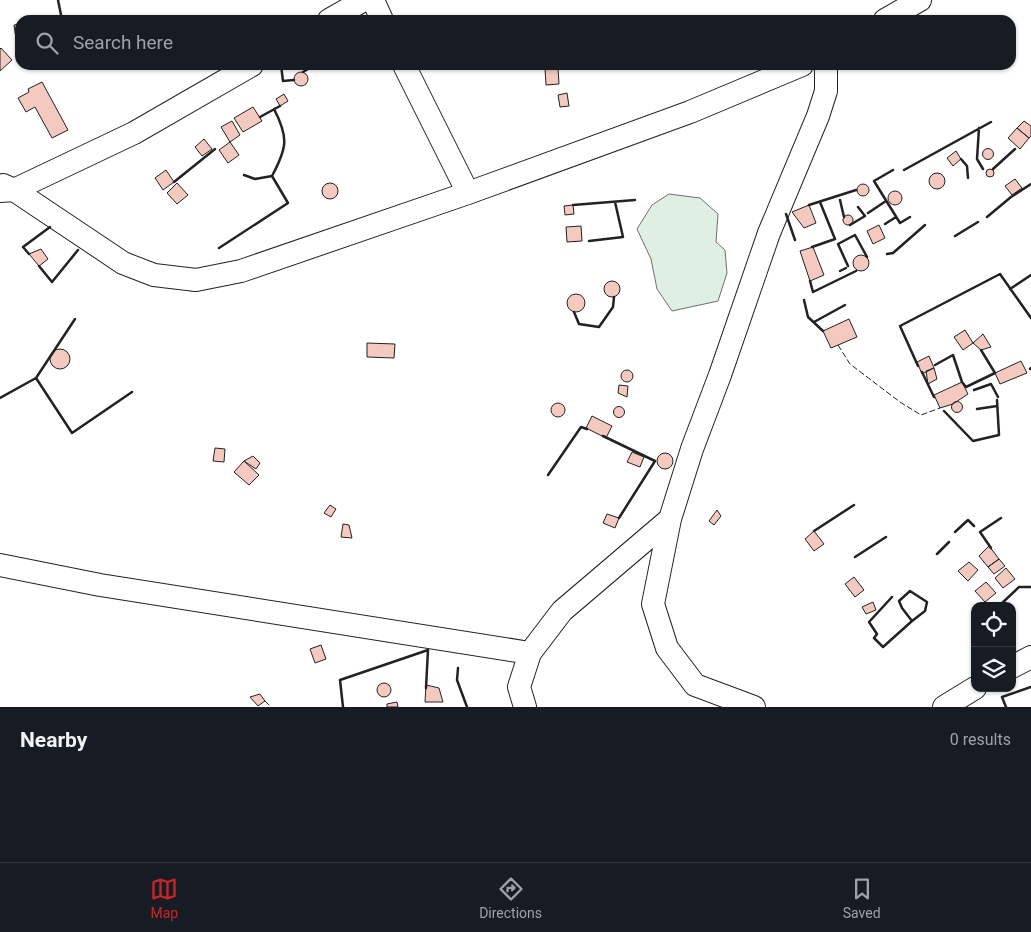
<!DOCTYPE html>
<html lang="en">
<head>
<meta charset="utf-8">
<style>
  body { margin:0; font-family:Roboto,sans-serif; background:#242831; color:#f1f3f6 }
  .controls { position:absolute; right:15px; bottom:15px; display:grid; overflow:hidden; border-radius:10px; box-shadow:0 1px 4px #0004 }
  .controls button { width:45px; height:45px; display:grid; place-items:center; padding:0; border:0; border-bottom:1px solid #363941; background:#171b24; color:#f1f3f6; font:25px sans-serif }
  .list { margin:0; padding:0; list-style:none }
  h2 { display:flex; justify-content:space-between; align-items:center; height:65px; margin:0; padding:0 20px; font-size:21px }
  h2 small { font-size:16px; font-weight:400; color:#9ea1a6 }
  .icon { flex:none; width:28px; height:28px; fill:none; stroke:currentColor; stroke-width:2; stroke-linecap:round; stroke-linejoin:round }
  .map { position:relative; flex:none; width:1031px; height:707px; overflow:hidden }
  .search { position:absolute; background:#171b24; box-shadow:0 1px 4px #0004; left:15px; right:15px; top:15px; height:55px; display:flex; align-items:center; gap:12px; box-sizing:border-box; padding:0 18px; border-radius:15px; color:#9ea1a6; font-size:19px }
  .sheet { height:155px; background:#171b24 }
  nav { display:flex; justify-content:space-around; align-items:center; box-sizing:border-box; height:70px; border-top:1px solid #363941; background:#171b24; font-size:14px; color:#9ea1a6 }
  nav a { display:grid; justify-items:center; gap:2px }
  nav .on { color:#c62828 }
  .map>svg:first-child { display:block }
  .green { fill:#e0efe3; stroke:#6f6f6f }
  .building { fill:#f3c9c0; stroke:#222 }
  .lines { fill:none; stroke-linecap:round; stroke-linejoin:round }
  .minor-casing { stroke:#222; stroke-width:24 }
  .minor { stroke:#fff; stroke-width:22 }
  .fence { stroke:#222; stroke-width:1; stroke-dasharray:6 2.5; stroke-linecap:butt }
  .wall { stroke:#222; stroke-width:2.5 }
</style>
</head>
<body>
<div class="map">
<svg width="1031" height="707" viewBox="0 0 1031 707">
  <rect width="100%" height="100%" fill="#fff"/>
  <path class="green" d="M 669,194 L 700,198 L 718,214 L 716,242 L 725,250 L 727,273 L 718,301 L 672,311 L 657,289 L 651,259 L 637,229 L 652,205 Z"/>
  <path class="building" d="M 20,24 L 20,38 L 16,39 L 14,25 Z
    M 1,48 L 12,60 L 0,71 L 0,49 Z
    M 558,68 L 559,84 L 546,85 L 545,69 Z
    M294 79a7 7 0 1 1 14 0a7 7 0 1 1-14 0Z
    M 42,82 L 68,130 L 52,138 L 35,107 L 26,112 L 18,98 L 29,92 L 28,89 Z
    M 567,93 L 569,106 L 560,107 L 558,95 Z
    M 284,94 L 288,101 L 280,106 L 276,99 Z
    M 253,107 L 262,121 L 243,132 L 234,118 Z
    M 232,121 L 240,135 L 230,142 L 221,127 Z
    M 1024,121 L 1031,126 L 1031,136 L 1029,138 L 1017,128 Z
    M 1017,128 L 1029,138 L 1020,149 L 1008,138 Z
    M 204,139 L 212,149 L 202,156 L 195,147 Z
    M 230,142 L 239,155 L 228,163 L 219,150 Z
    M982.5 154a5.5 5.5 0 1 1 11 0a5.5 5.5 0 1 1-11 0Z
    M 956,151 L 961,159 L 953,166 L 947,158 Z
    M986 173a4 4 0 1 1 8 0a4 4 0 1 1-8 0Z
    M 166,170 L 174,182 L 163,190 L 155,178 Z
    M929 181a8 8 0 1 1 16 0a8 8 0 1 1-16 0Z
    M 1015,179 L 1022,188 L 1012,195 L 1005,186 Z
    M 177,183 L 188,195 L 177,204 L 167,193 Z
    M322 191a8 8 0 1 1 16 0a8 8 0 1 1-16 0Z
    M857 190a6 6 0 1 1 12 0a6 6 0 1 1-12 0Z
    M888 198a7 7 0 1 1 14 0a7 7 0 1 1-14 0Z
    M 573,205 L 574,214 L 565,215 L 564,206 Z
    M 809,205 L 816,223 L 804,228 L 792,212 Z
    M843 220a5 5 0 1 1 10 0a5 5 0 1 1-10 0Z
    M 879,225 L 885,238 L 873,244 L 867,231 Z
    M 581,226 L 582,241 L 567,242 L 566,227 Z
    M 813,247 L 824,275 L 810,281 L 800,251 Z
    M 41,249 L 48,259 L 39,266 L 29,254 Z
    M853 263a8 8 0 1 1 16 0a8 8 0 1 1-16 0Z
    M604 289a8 8 0 1 1 16 0a8 8 0 1 1-16 0Z
    M567 303a9 9 0 1 1 18 0a9 9 0 1 1-18 0Z
    M 849,319 L 857,337 L 831,348 L 823,331 Z
    M 965,330 L 973,343 L 963,350 L 954,337 Z
    M 983,334 L 991,347 L 981,350 L 973,343 Z
    M 367,343 L 395,344 L 394,358 L 367,357 Z
    M50 359a10 10 0 1 1 20 0a10 10 0 1 1-20 0Z
    M 929,356 L 934,368 L 922,374 L 917,362 Z
    M 1021,361 L 1027,373 L 1000,384 L 995,373 Z
    M 934,368 L 937,379 L 928,384 L 926,371 Z
    M621 376a6 6 0 1 1 12 0a6 6 0 1 1-12 0Z
    M 962,382 L 968,394 L 953,404 L 940,408 L 934,395 Z
    M 619,385 L 628,386 L 627,397 L 618,393 Z
    M951.5 407a5.5 5.5 0 1 1 11 0a5.5 5.5 0 1 1-11 0Z
    M551 410a7 7 0 1 1 14 0a7 7 0 1 1-14 0Z
    M613.5 412a5.5 5.5 0 1 1 11 0a5.5 5.5 0 1 1-11 0Z
    M 592,416 L 612,426 L 606,438 L 586,428 Z
    M 215,448 L 225,449 L 224,462 L 213,461 Z
    M 632,452 L 644,457 L 640,467 L 627,462 Z
    M657 461a8 8 0 1 1 16 0a8 8 0 1 1-16 0Z
    M 253,456 L 260,463 L 256,469 L 244,461 Z
    M 244,461 L 259,475 L 249,485 L 234,472 Z
    M 330,505 L 336,509 L 331,517 L 324,513 Z
    M 717,510 L 721,516 L 714,525 L 709,521 Z
    M 607,514 L 619,518 L 615,528 L 603,523 Z
    M 343,524 L 349,525 L 352,538 L 341,537 Z
    M 814,531 L 824,544 L 814,551 L 805,539 Z
    M 989,546 L 999,559 L 988,567 L 979,556 Z
    M 999,559 L 1005,566 L 994,574 L 988,567 Z
    M 969,562 L 978,570 L 968,581 L 958,571 Z
    M 1006,568 L 1015,579 L 1003,588 L 995,578 Z
    M 854,577 L 864,590 L 855,597 L 845,584 Z
    M 986,582 L 996,593 L 985,602 L 975,591 Z
    M 873,602 L 876,610 L 866,614 L 862,607 Z
    M 321,645 L 326,659 L 315,663 L 310,649 Z
    M377 690a7 7 0 1 1 14 0a7 7 0 1 1-14 0Z
    M 426,685 L 439,688 L 443,702 L 425,702 Z
    M 260,694 L 265,701 L 258,706 L 250,697 Z
    M 397,702 L 398,707 L 387,707 L 387,704 Z"/>
  <g class="lines">
    <g class="minor-casing">
      <path id="minor" d="M 373,0 L 382,20
        M 329,20 L 364,0
        M 885,20 L 920,0
        M 404,65 L 468,193
        M 3,185 L 14,190 L 134,133 L 252,65
        M 0,191 L 14,190 L 123,263 L 154,275 L 196,280 L 241,271 L 468,193 L 690,112 L 802,65
        M 0,565 L 100,585 L 530,653
        M 1012,667 L 1031,657
        M 525,707 L 519,687 L 530,653 L 562,611 L 670,519
        M 754,707 L 695,685 L 667,648 L 653,604 L 670,519 L 692,449 L 720,375 L 769,233 L 818,116 L 826,91 L 826,65
        M 944,707 L 975,688"/>
    </g>
    <use href="#minor" class="minor"/>
    <path class="fence" d="M 838,345 L 850,364 L 900,402 L 921,415 L 940,408
      M 265,701 L 271,707"/>
    <path class="wall" d="M 58,0 L 62,20
      M 281,65 L 283,81 L 294,80
      M 303,72 L 308,69 L 307,65
      M 260,117 L 280,106
      M 979,128 L 977,159 L 983,169
      M 961,159 L 967,166 L 968,178
      M 993,169 L 1015,149
      M 893,170 L 874,181 L 900,223 L 910,217
      M 904,170 L 991,122
      M 244,175 L 255,179 L 272,176 C 287,148 289,138 274,109
      M 174,182 L 215,149
      M 840,200 L 844,217
      M 573,205 L 635,200
      M 809,205 L 856,190
      M 868,213 L 886,201
      M 786,214 L 795,240
      M 987,217 L 1011,197 L 1031,184
      M 885,224 L 896,217
      M 850,225 L 865,216 L 858,207
      M 955,236 L 978,222
      M 589,241 L 623,237 L 615,202
      M 812,247 L 835,239 L 820,202
      M 219,248 L 288,203 L 272,176
      M 29,254 L 23,247 L 50,227
      M 887,254 L 893,253 L 925,225
      M 39,266 L 52,282 L 78,250
      M 848,266 L 838,244 L 855,235 L 867,257
      M 840,271 L 846,268
      M 810,281 L 813,292 L 856,271
      M 1010,289 L 1031,275
      M 804,300 L 808,317 L 823,331
      M 574,312 L 579,324 L 599,327 L 613,307 L 614,297
      M 814,322 L 845,305
      M 935,365 L 953,355 L 962,382 L 966,387 L 995,373 L 981,350
      M 918,366 L 900,326 L 1000,274 L 1031,318
      M 1030,369 L 1031,368
      M 922,372 L 934,397
      M 36,378 L 72,433 L 132,392
      M 974,390 L 991,384 L 998,397
      M 0,398 L 36,378 L 75,319
      M 977,409 L 997,406
      M 944,411 L 973,441 L 999,435 L 997,400
      M 603,436 L 655,461 L 619,518
      M 548,475 L 581,427 L 587,429
      M 814,531 L 854,505
      M 955,532 L 968,520 L 974,526
      M 991,548 L 980,532 L 1001,518
      M 937,554 L 949,542
      M 855,557 L 886,537
      M 892,597 L 869,622 L 877,634 L 874,638 L 883,647 L 912,621 L 902,608 L 899,601 L 910,591 L 927,602 L 925,611 L 912,621
      M 999,606 L 1019,587 L 1031,587
      M 458,668 L 457,680 L 467,707
      M 343,707 L 340,680 L 428,650 L 426,688
      M 1006,707 L 1002,697 L 1031,687"/>
  </g>
</svg>
<div class="controls">
<button><svg class="icon" aria-label="locate" viewBox="0 0 24 24"><circle cx="12" cy="12" r="6"/><path d="M12 2v4M12 18v4M2 12h4M18 12h4"/></svg></button>
<button><svg class="icon" aria-label="layers" viewBox="0 0 24 24"><path d="M12 4l9 5-9 5-9-5zM3 14l9 5 9-5"/></svg></button>
</div>
<div class="search"><svg class="icon" aria-label="search" viewBox="0 0 24 24"><circle cx="10" cy="10" r="6"/><path d="M15 15l6 6"/></svg>Search here</div>
</div>
<section class="sheet">
<h2>Nearby<small>0 results</small></h2>
<ul class="list">
</ul>
</section>
<nav>
<a class="on"><svg class="icon" aria-label="map" viewBox="0 0 24 24"><path d="M3 6l6-2 6 2 6-2v14l-6 2-6-2-6 2zM9 4v14M15 6v14"/></svg>Map</a>
<a><svg class="icon" aria-label="directions" viewBox="0 0 24 24"><path d="M12 3l9 9-9 9-9-9zM9 14v-3h6M13 9l2 2-2 2"/></svg>Directions</a>
<a><svg class="icon" aria-label="saved" viewBox="0 0 24 24"><path d="M7 4h10v16l-5-4-5 4z"/></svg>Saved</a>
</nav>
</body>
</html>
